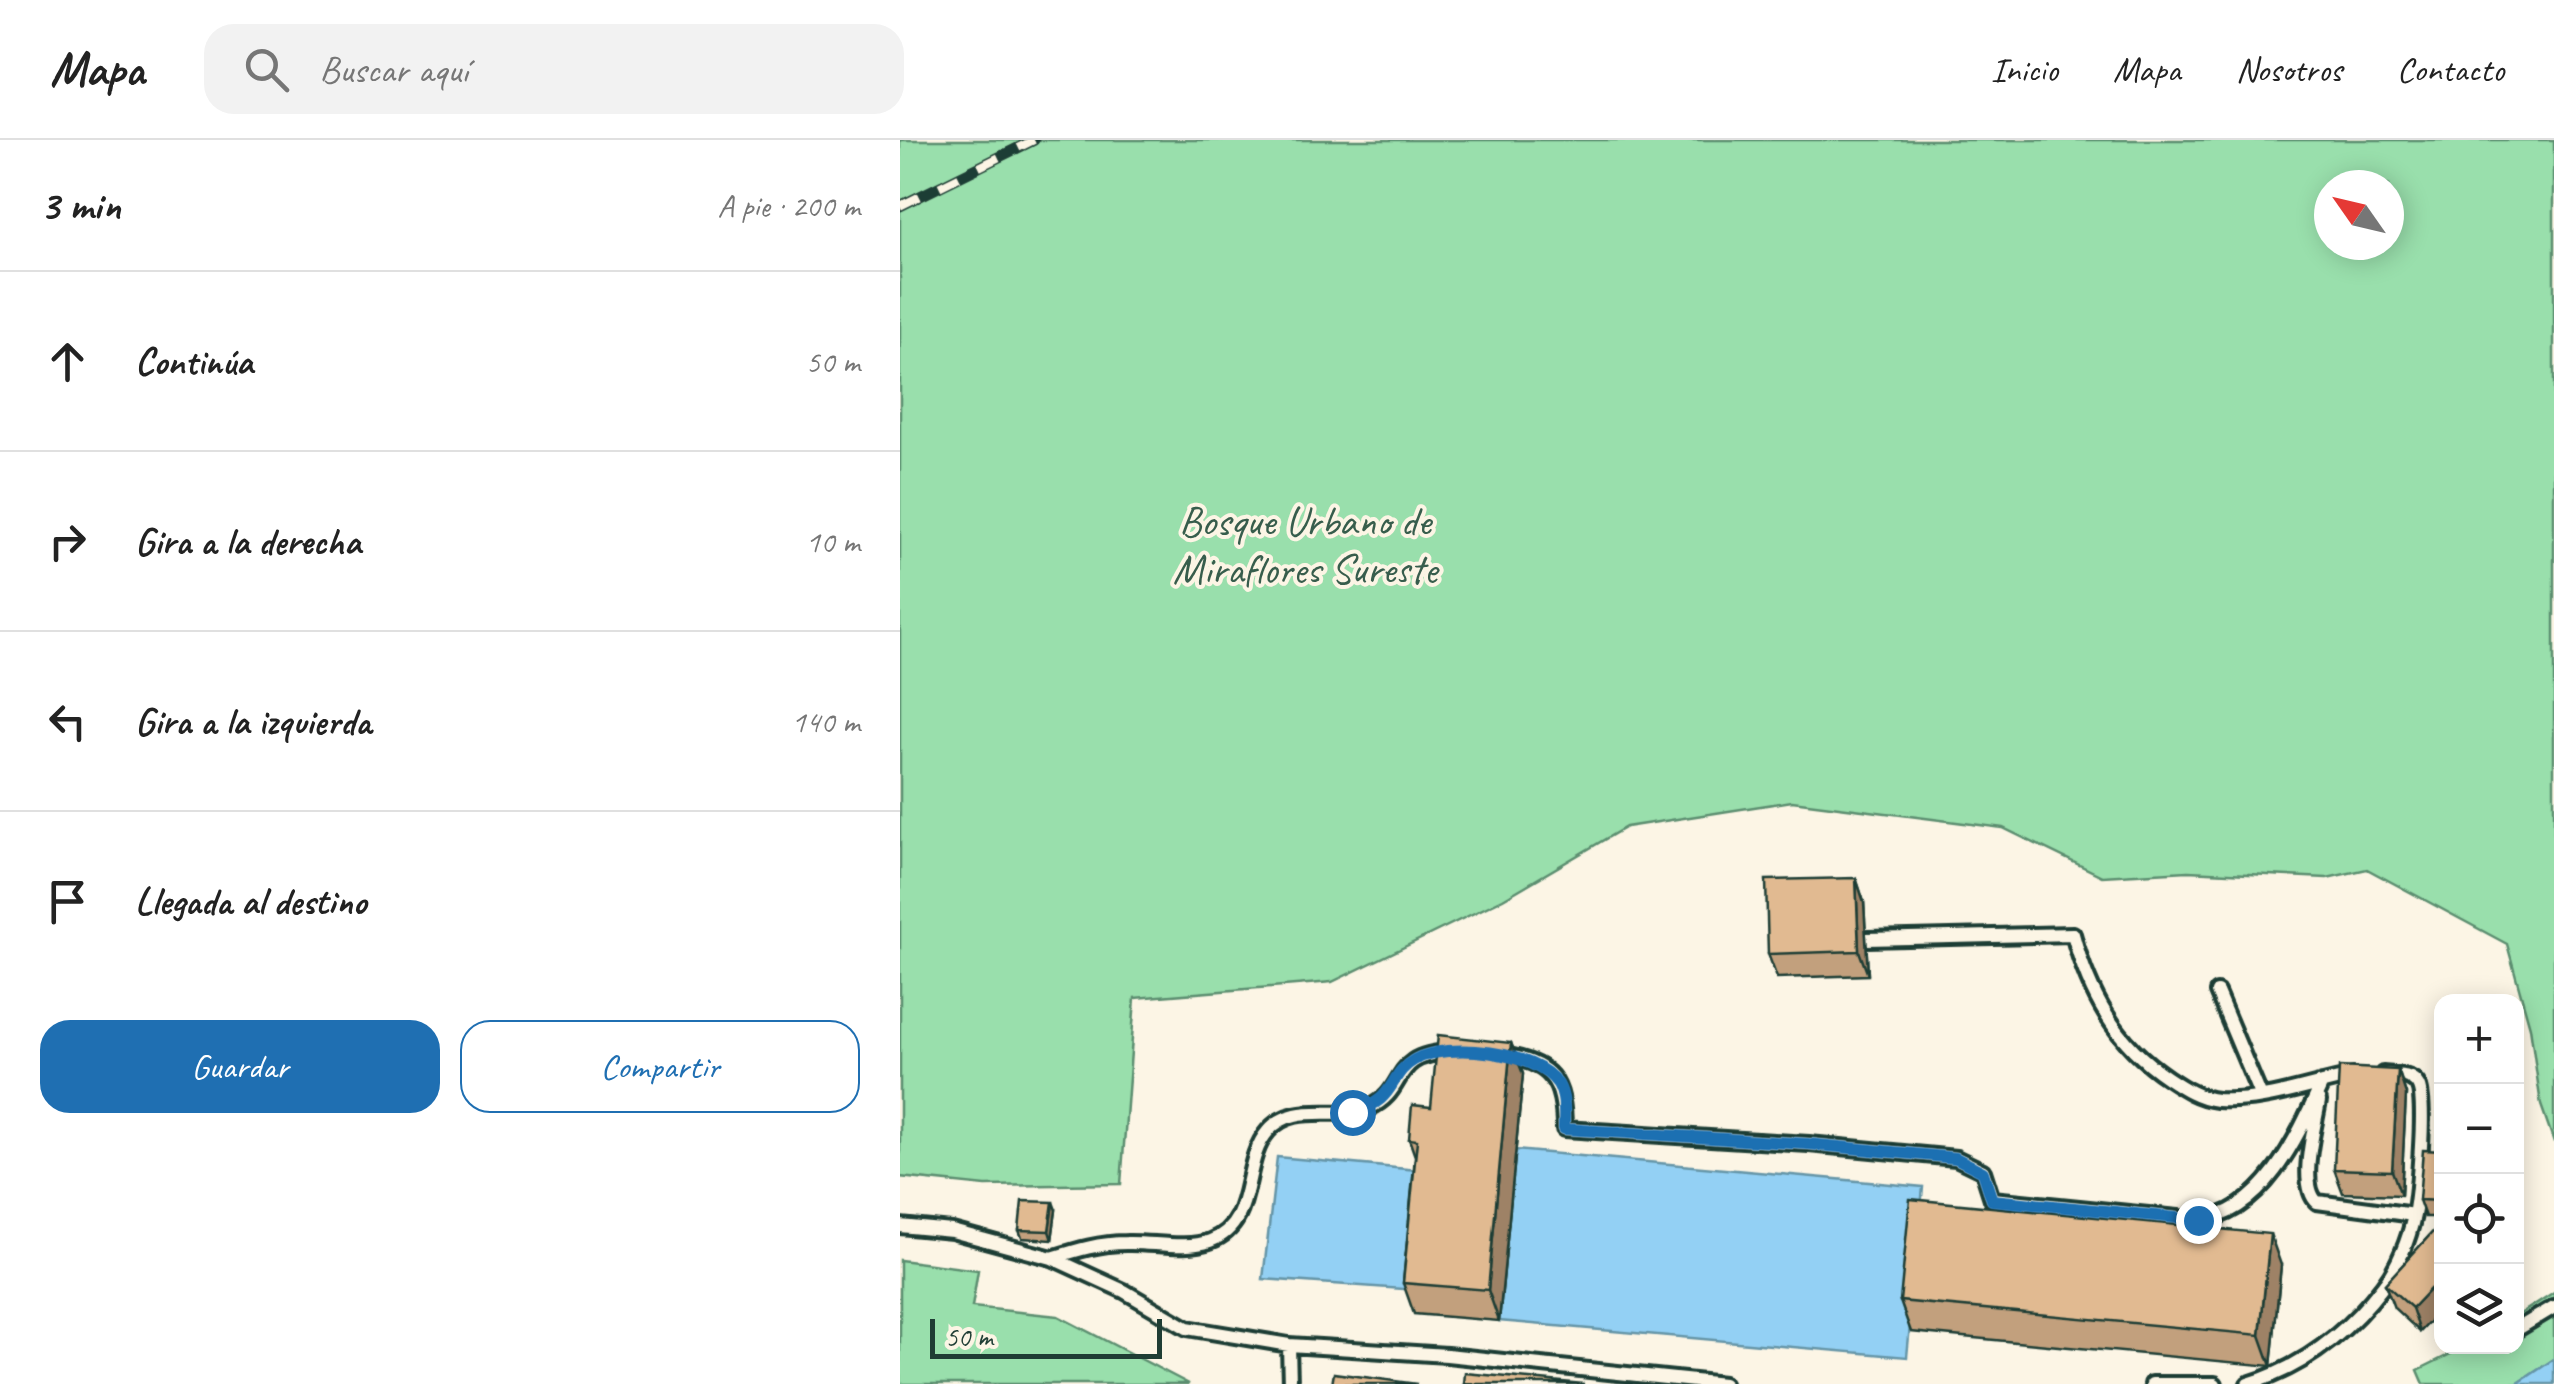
<!DOCTYPE html>
<html lang="es">
<head>
<meta charset="utf-8">
<style>
  body { margin:0; font-family:Caveat,sans-serif; background:#f2f2f2; color:#222 }
  .controls { position:absolute; right:30px; bottom:30px; display:grid; overflow:hidden; border-radius:20px; box-shadow:0 5px 25px #0003 }
  .controls button { width:90px; height:90px; display:grid; place-items:center; padding:0; border:0; border-bottom:2px solid #e0e0e0; background:#fff; color:#222; font:50px sans-serif }
  .compass { position:absolute; left:1414px; top:30px; width:90px; height:90px; border-radius:50%; background:#fff; box-shadow:0 5px 25px #0003; rotate:304deg }
  .scale { position:absolute; left:30px; bottom:25px; width:232px; box-sizing:border-box; padding-left:10px; border:5px solid #1f3d34; border-top:0; font-size:28px; line-height:35px; white-space:nowrap; color:#1f3d34; -webkit-text-stroke:8px #fcf5e5; paint-order:stroke }
  .stop { position:absolute; width:30px; height:30px; margin:-22px; border:8px solid #1f6fb2; border-radius:50%; background:#fff }
  .stop.end { background:#1f6fb2; border-color:#fff; box-shadow:0 2px 10px #0008 }
  .list { margin:0; padding:0; list-style:none }
  h2 { display:flex; justify-content:space-between; align-items:center; height:130px; margin:0; padding:0 40px; font-size:42px }
  h2 small { font-size:32px; font-weight:400; color:#767676 }
  .list li { display:grid; grid-template-columns:65px 1fr auto; gap:30px; align-items:center; box-sizing:border-box; height:180px; padding:0 40px; border-top:2px solid #e0e0e0 }
  .list b { display:block; font-size:38px; white-space:nowrap }
  .list em { font-size:32px; font-style:normal; color:#767676 }
  .actions { display:flex; gap:20px; padding:30px 40px }
  .actions a { flex:1; padding:22px 0; border:2px solid #1f6fb2; border-radius:30px; text-align:center; font-size:35px; color:#1f6fb2 }
  .actions .main { background:#1f6fb2; color:#fff }
  .icon { flex:none; width:55px; height:55px; fill:none; stroke:currentColor; stroke-width:2; stroke-linecap:round; stroke-linejoin:round }
  .map { position:relative; flex:none; width:1654px; height:1244px; overflow:hidden }
  header { display:flex; align-items:center; gap:60px; box-sizing:border-box; height:140px; padding:0 50px; background:#fff; border-bottom:2px solid #e0e0e0 }
  header strong { font-size:48px }
  nav { display:flex; gap:55px; margin-inline-start:auto; font-size:35px }
  .search { width:700px; height:90px; background:#f2f2f2; display:flex; align-items:center; gap:25px; box-sizing:border-box; padding:0 35px; border-radius:30px; color:#767676; font-size:38px }
  main { display:flex }
  aside { flex:1; background:#fff }
  .map>svg:first-child { display:block }
  .green { fill:#99dfac; stroke:#5c8e70; stroke-width:2.5; fill-rule:evenodd }
  .water { fill:#93d0f4; stroke:#6595a7; stroke-width:2.5 }
  .lines { fill:none; stroke-linecap:round; stroke-linejoin:round }
  .service-casing { stroke:#1f3d34; stroke-width:20 }
  .service { stroke:#fcf5e5; stroke-width:12 }
  .rail-casing { stroke:#1f3d34; stroke-width:11 }
  .rail { stroke:#fcf5e5; stroke-width:8; stroke-dasharray:22; stroke-linecap:butt }
  .wall { fill:#c2a07d; stroke:#1f3d34; stroke-width:2.5 }
  .shaded-wall { fill:#9e8266; stroke:#1f3d34; stroke-width:2.5 }
  .building { fill:#e1ba91; stroke:#1f3d34; stroke-width:2.5 }
  .route { stroke:#1f6fb2; stroke-width:12 }
  .labels { text-anchor:middle; dominant-baseline:central; stroke-width:8; stroke-linejoin:round; paint-order:stroke }
  .park-label { font-size:42px; fill:#375d4c; stroke:#fcf5e5 }
</style>
</head>
<body>
<header>
<strong>Mapa</strong>
<div class="search"><svg class="icon" aria-label="search" viewBox="0 0 24 24"><circle cx="10" cy="10" r="6"/><path d="M15 15l6 6"/></svg>Buscar aquí</div>
<nav><a>Inicio</a><a>Mapa</a><a>Nosotros</a><a>Contacto</a></nav>
</header>
<main>
<aside>
<h2>3 min<small>A pie · 200 m</small></h2>
<ul class="list">
<li><svg class="icon" aria-label="ahead" viewBox="0 0 24 24"><path d="M12 20V5M6 11l6-6 6 6"/></svg><div><b>Continúa</b></div><em>50 m</em></li>
<li><svg class="icon" aria-label="right" viewBox="0 0 24 24"><path d="M7 20v-9h11M14 6l5 5-5 5"/></svg><div><b>Gira a la derecha</b></div><em>10 m</em></li>
<li><svg class="icon" aria-label="left" viewBox="0 0 24 24"><path d="M17 20v-9H6M10 6l-5 5 5 5"/></svg><div><b>Gira a la izquierda</b></div><em>140 m</em></li>
<li><svg class="icon" aria-label="arrive" viewBox="0 0 24 24"><path d="M6 21V4h12l-3 4 3 4H6"/></svg><div><b>Llegada al destino</b></div></li>
</ul>
<div class="actions"><a class="main">Guardar</a><a>Compartir</a></div>
</aside>
<div class="map">
<svg width="1654" height="1244" viewBox="0 0 1654 1244">
  <rect width="100%" height="100%" fill="#fcf5e5"/>
  <filter id="ink" filterUnits="userSpaceOnUse"><feTurbulence type="fractalNoise" baseFrequency=".01" numOctaves="2"/><feDisplacementMap in="SourceGraphic" scale="20" xChannelSelector="R" yChannelSelector="G"/><feConvolveMatrix kernelMatrix="1 2 1 2 8 2 1 2 1" color-interpolation-filters="sRGB"/></filter>
  <g filter="url(#ink)">
    <path class="green" d="M 0,0 L 1654,0 L 1654,1002 L 1641,965 L 1630,887 L 1607,804 L 1467,729 L 1427,738 L 1288,731 L 1202,736 L 1103,688 L 892,661 L 726,687 L 603,759 L 432,842 L 235,858 L 221,1044 L 86,1046 L 0,1037 ZM 1489,45 L 1489,105 L 1429,105 L 1429,45 Z
      M 0,1120 L 78,1130 L 72,1167 L 158,1176 L 289,1244 L 0,1244 Z
      M 1654,1152 L 1654,1219 L 1617,1244 L 1524,1244 L 1518,1230 L 1565,1207 L 1616,1206 L 1617,1176 Z"/>
    <path class="water" d="M 615,1010 L 1023,1047 L 1007,1217 L 599,1181 Z
      M 377,1017 L 528,1031 L 517,1150 L 363,1139 Z
      M 1654,1219 L 1654,1244 L 1617,1244 Z"/>
    <g class="lines">
      <g class="service-casing">
        <path id="service" d="M 967,799 L 1173,794 C 1189,854 1215,903 1268,938 C 1283,948 1298,958 1317,960 C 1363,963 1408,945 1453,936
          M 1317,852 L 1361,957
          M 601,915 C 652,922 664,941 664,989 L 909,1004 L 1056,1018 L 1083,1031 L 1092,1059 L 1298,1080 C 1363,1075 1398,996 1422,943
          M 1419,961 C 1415,986 1398,1045 1417,1062 L 1514,1075
          M 0,1086 L 52,1091 L 152,1118 L 224,1151 L 287,1188 L 389,1205 L 547,1215 L 823,1244
          M 152,1118 C 177,1110 200,1103 226,1103 C 252,1102 286,1110 310,1101 C 358,1083 340,1023 368,991 C 394,960 438,981 469,968 C 510,950 487,914 551,912
          M 1616,1190 L 1654,1167
          M 389,1205 L 390,1244
          M 1252,1244 L 1315,1244
          M 1348,1244 C 1404,1227 1448,1192 1483,1146 C 1498,1127 1509,1099 1514,1075 C 1518,1056 1527,959 1518,945 C 1512,934 1495,935 1483,934"/>
      </g>
      <use href="#service" class="service"/>
      <g class="rail-casing">
        <path id="rail" d="M 0,66 L 134,0"/>
      </g>
      <use href="#rail" class="rail"/>
    </g>
    <path class="wall" d="M 956,738 L 964,762 L 968,835 L 877,838 L 868,814 Z
      M 611,903 L 623,934 L 599,1181 L 514,1174 L 503,1143 L 515,1016 L 509,999 Z
      M 1498,930 L 1506,954 L 1501,1055 L 1443,1053 L 1434,1029 Z
      M 1542,1011 L 1542,1077 L 1525,1077 L 1519,1060 Z
      M 156,1070 L 152,1100 L 122,1098 L 119,1090 Z
      M 1542,1082 L 1542,1176 L 1538,1173 L 1520,1192 L 1494,1168 L 1485,1144 Z
      M 1381,1125 L 1371,1226 L 1011,1192 L 1000,1161 Z"/>
    <path class="shaded-wall" d="M 956,738 L 964,762 L 968,835 L 959,811 Z
      M 611,903 L 623,934 L 599,1181 L 588,1150 Z
      M 1498,930 L 1506,954 L 1501,1055 L 1492,1031 Z
      M 153,1062 L 156,1070 L 152,1100 L 149,1091 Z
      M 1370,1094 L 1381,1125 L 1371,1226 L 1360,1195 Z
      M 1530,1149 L 1538,1173 L 1520,1192 L 1512,1168 Z"/>
    <path class="building" d="M 956,738 L 959,811 L 868,814 L 866,740 Z
      M 538,895 L 611,903 L 588,1150 L 503,1143 L 517,1000 L 509,999 L 512,965 L 531,967 Z
      M 1439,927 L 1498,930 L 1492,1031 L 1434,1029 Z
      M 1523,1010 L 1542,1011 L 1542,1061 L 1519,1060 Z
      M 1010,1059 L 1370,1094 L 1360,1195 L 1000,1161 Z
      M 122,1061 L 153,1062 L 149,1091 L 119,1090 Z
      M 1542,1082 L 1542,1159 L 1530,1149 L 1512,1168 L 1485,1144 Z
      M 434,1233 L 517,1244 L 432,1244 Z
      M 565,1233 L 684,1244 L 564,1244 Z"/>
  </g>
  <g class="lines" filter="url(#ink)">
    <path class="route" d="M 452,972 C 498,961 487,935 514,920 C 547,901 636,911 658,944 C 666,958 664,974 664,989 L 908,1004 L 1056,1018 L 1083,1032 L 1092,1060 L 1298,1080"/>
  </g>
  <g class="labels">
    <g class="park-label">
      <text x="405" y="381">Bosque Urbano de<tspan x="405" dy="48">Miraflores Sureste</tspan></text>
    </g>
  </g>
</svg>
<div class="controls">
<button>+</button>
<button>−</button>
<button><svg class="icon" aria-label="locate" viewBox="0 0 24 24"><circle cx="12" cy="12" r="6"/><path d="M12 2v4M12 18v4M2 12h4M18 12h4"/></svg></button>
<button><svg class="icon" aria-label="layers" viewBox="0 0 24 24"><path d="M12 4l9 5-9 5-9-5zM3 14l9 5 9-5"/></svg></button>
</div>
<svg class="compass" viewBox="-18 -18 36 36"><path d="M0-13l5 13h-10z" fill="#e53935"/><path d="M0 13l5-13h-10z" fill="#767676"/></svg>
<div class="scale">50 m</div>
<div class="stop" style="left:452px;top:972px"></div>
<div class="stop end" style="left:1298px;top:1080px"></div>
</div>
</main>
</body>
</html>
